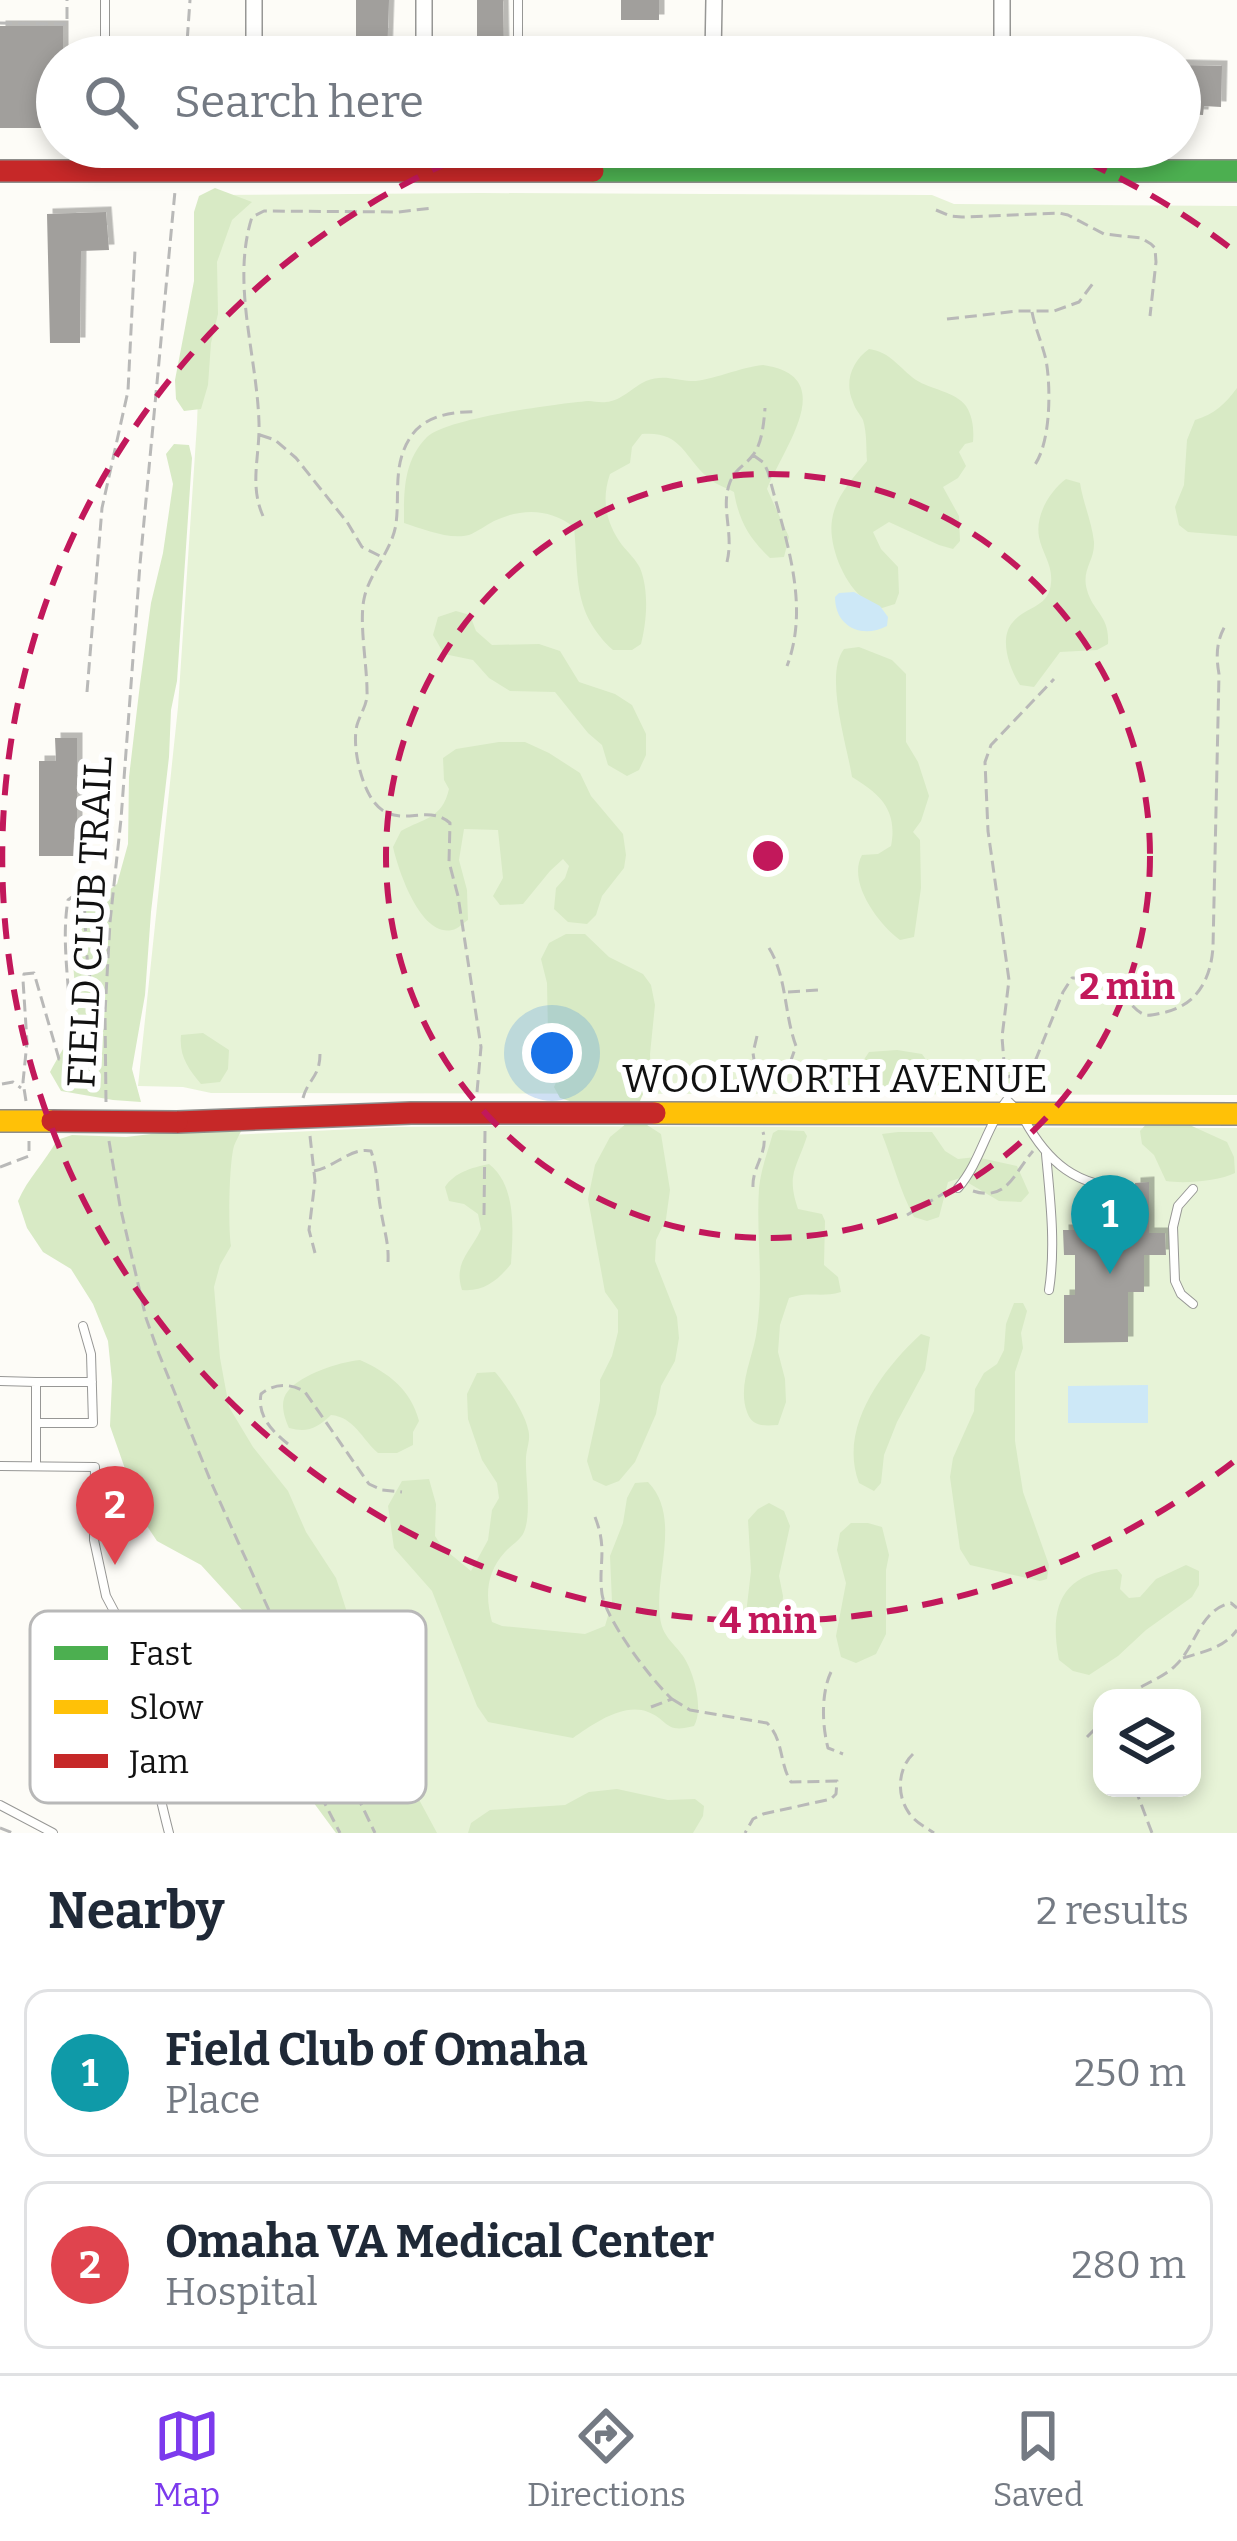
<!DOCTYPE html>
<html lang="en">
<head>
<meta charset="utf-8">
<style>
  body { margin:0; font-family:Bitter,serif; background:#f2f2f3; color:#1f2937 }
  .controls { position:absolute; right:36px; bottom:36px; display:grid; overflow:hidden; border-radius:24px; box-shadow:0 6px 18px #0003 }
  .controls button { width:108px; height:108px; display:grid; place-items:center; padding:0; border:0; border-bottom:3px solid #e0e1e3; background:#fff; color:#1f2937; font:60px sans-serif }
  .you { position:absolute; left:552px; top:1053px; width:42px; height:42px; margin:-30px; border:9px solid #fff; border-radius:50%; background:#1a73e8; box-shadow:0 0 0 18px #1a73e833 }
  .badge { display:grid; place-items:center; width:78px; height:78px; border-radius:50%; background:#7c3aed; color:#fff; font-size:39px; font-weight:700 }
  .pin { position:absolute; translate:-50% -99px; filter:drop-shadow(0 3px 6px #0008) }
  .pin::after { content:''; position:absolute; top:63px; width:42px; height:36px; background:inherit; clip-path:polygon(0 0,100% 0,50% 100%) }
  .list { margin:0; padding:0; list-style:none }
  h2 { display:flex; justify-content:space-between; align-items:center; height:156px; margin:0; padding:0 48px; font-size:51px }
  h2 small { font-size:39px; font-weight:400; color:#747a83 }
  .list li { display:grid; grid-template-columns:78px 1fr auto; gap:36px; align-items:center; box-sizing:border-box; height:168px; margin:0 24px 24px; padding:0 24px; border:3px solid #e0e1e3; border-radius:24px }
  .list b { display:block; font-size:45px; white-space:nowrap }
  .list p { margin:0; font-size:39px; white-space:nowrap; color:#747a83 }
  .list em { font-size:39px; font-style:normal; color:#747a83 }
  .icon { flex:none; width:66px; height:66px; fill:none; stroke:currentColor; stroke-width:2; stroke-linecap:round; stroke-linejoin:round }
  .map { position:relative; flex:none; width:1237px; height:1833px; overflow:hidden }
  .search { position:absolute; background:#fff; box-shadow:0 6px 18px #0003; left:36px; right:36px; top:36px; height:132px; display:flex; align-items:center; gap:30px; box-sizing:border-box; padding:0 42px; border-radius:66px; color:#747a83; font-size:45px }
  .sheet { height:540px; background:#fff }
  nav { display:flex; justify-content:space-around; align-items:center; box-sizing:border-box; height:168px; border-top:3px solid #e0e1e3; background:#fff; font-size:33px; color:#747a83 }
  nav a { display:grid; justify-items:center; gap:6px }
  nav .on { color:#7c3aed }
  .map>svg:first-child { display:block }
  .green { fill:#e7f3d7; fill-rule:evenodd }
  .forest { fill:#d8eac5 }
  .water { fill:#cde8f7 }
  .building { fill:#a19f9c; filter:url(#shadow) }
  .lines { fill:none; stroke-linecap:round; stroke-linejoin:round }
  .lane-casing { stroke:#979795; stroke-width:10 }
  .street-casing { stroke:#979795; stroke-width:18 }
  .fast-casing { stroke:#8e8d8b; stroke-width:24 }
  .slow-casing { stroke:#8e8d8b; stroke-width:24 }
  .jam-casing { stroke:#8e8d8b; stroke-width:24 }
  .path { stroke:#b9b9b8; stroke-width:3; stroke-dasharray:12 6; stroke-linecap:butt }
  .lane { stroke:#fffffe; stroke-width:8 }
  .street { stroke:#fffffe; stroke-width:15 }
  .fast { stroke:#4caf50; stroke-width:21 }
  .slow { stroke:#ffc107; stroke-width:21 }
  .jam { stroke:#c62828; stroke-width:21 }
  .jam-bridge-casing { stroke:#8e8d8b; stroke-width:24; stroke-linecap:butt }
  .jam-bridge { stroke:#c62828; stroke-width:21 }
  .ring { fill:none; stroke:#c2185b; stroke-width:6; stroke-dasharray:21 15 }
  .labels { text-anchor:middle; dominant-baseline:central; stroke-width:12; stroke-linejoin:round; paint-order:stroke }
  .street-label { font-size:39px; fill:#111; stroke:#fff }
  .key { fill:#fff; stroke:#b8b8b8; stroke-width:3 }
  .key-label { font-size:33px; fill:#111 }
  .centre { fill:#c2185b; stroke:#fff; stroke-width:6 }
  .ring-label { font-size:36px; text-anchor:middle; font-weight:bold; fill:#c2185b; stroke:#fff; stroke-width:12; stroke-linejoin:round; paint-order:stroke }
</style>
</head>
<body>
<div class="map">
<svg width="1237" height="1833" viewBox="0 0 1237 1833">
  <defs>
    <filter id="shadow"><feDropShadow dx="5.5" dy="-5.5" stdDeviation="0" flood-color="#0004"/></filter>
  </defs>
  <rect width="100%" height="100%" fill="#fdfcf7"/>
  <path class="green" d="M 481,193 L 932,195 L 954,204 L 1237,206 L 1237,1095 L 211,1093 L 183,1087 L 138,1086 L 178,707 L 197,424 L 205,195 Z
    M 493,1126 L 1237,1128 L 1237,1833 L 415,1833 L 127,1176 L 154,1134 L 206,1136 L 398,1127 ZM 1102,1698 L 1192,1698 L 1192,1788 L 1102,1788 Z"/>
  <path class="forest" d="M 215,188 L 252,202 L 232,220 L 217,262 L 218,314 L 211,343 L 208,385 L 201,409 L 184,411 L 176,399 L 175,380 L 194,281 L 194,212 L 199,196 Z
    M 869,349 C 891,352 899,368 916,380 C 930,389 956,392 966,406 C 973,417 974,430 973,442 L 965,444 L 959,452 L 966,466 L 958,478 L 943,487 L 959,516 L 960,541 L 953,549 L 939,545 L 889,522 L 873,532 L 881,549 L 898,567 L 899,593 L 895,604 L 882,608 C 876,605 870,603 864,599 C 844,584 828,545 832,520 C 835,497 853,478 867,461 C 866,447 867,433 863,420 C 860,414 855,409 853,402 C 844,382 852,361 869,349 Z
    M 763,365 C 841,376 783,448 767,489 L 789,537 L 784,557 L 770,558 C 749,538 739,521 734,492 C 725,487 714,484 707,477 C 683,455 681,431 642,434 L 632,447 L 630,463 L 610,474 C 601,500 606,523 622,545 C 628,552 636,560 640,568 C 649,590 647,621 641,644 L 632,650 L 613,650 C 572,612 579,577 574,527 C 549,508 522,508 494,521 C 486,525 477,532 469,535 C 449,540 423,529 404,523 C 404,492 403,461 427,437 C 447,418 556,404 588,401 C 594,401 600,403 606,402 C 621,401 633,387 646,381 C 663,374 675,380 691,381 C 707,382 741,367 763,365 Z
    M 1237,388 L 1237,536 L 1188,532 L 1179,525 L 1175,507 L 1184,485 L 1187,440 L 1195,420 C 1215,414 1225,404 1237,388 Z
    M 174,444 L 189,445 L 192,458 L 177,681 L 171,710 L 169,757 L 151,912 L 145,995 L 132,1069 L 141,1102 L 113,1100 L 61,1091 L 50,1072 C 57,1058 69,1042 72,1027 C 81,990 67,953 74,917 L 117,884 L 128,844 L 129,777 L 140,684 L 151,603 L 163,553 L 173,484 L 166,454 Z
    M 1066,479 L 1080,483 C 1083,503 1092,522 1094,542 C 1095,561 1081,569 1087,590 C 1093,612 1110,616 1108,644 L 1097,650 L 1060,652 L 1034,687 L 1020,685 C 1010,670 998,638 1013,622 C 1026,606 1049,608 1051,583 C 1053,565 1042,553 1039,537 C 1035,515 1050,491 1066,479 Z
    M 456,611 L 470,615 L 476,631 L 492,645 L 539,644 L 560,651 L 579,682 L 615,694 L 632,705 L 646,734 L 646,755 L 639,770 L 627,776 L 608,765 L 602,745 L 588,733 L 555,692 L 510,691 L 489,678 L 473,660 L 444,654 L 433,635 L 438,617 Z
    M 859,647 L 892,660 L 906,674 L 906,742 L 918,762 L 929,796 L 921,821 L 913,832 L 920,840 L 921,888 L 914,937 L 900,940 C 878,924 847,882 862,855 L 878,854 L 891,846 C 898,810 880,794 852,777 C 847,745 824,675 844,649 Z
    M 499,742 L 525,742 L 549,753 L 580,773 L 591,796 L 623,834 L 626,855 L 624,868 L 602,896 L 596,915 L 587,924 L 568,922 L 554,909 L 556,888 L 565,878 L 569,866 L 563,859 L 550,871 L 523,904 L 500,905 L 493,896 L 503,878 L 498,830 L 464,829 L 459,860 L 467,890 L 468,920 C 463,923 458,929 452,930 C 420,937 398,869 393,847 L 401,831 C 424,818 442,819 449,789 L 444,780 L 443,758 L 456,749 Z
    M 566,934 L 585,934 L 609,957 L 643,974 L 651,985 L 655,1005 L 650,1054 L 651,1076 L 640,1101 C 614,1109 585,1107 560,1098 L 554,1087 L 561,1071 L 561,1054 L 548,1033 L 547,983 L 541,959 L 549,943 Z
    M 203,1033 L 229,1050 L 228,1069 L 220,1082 L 201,1084 C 188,1068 179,1056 181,1035 Z
    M 897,1050 L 922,1054 L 929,1064 L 930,1089 L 886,1090 L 861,1064 L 869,1052 Z
    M 1149,1121 L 1183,1122 L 1227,1142 L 1234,1157 L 1235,1173 C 1219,1181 1185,1184 1166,1181 L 1154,1155 L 1142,1144 L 1140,1131 Z
    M 627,1123 L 644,1123 L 661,1134 L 670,1190 L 666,1219 L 656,1240 L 655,1261 L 677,1317 L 679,1338 L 675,1361 L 661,1386 L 656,1414 L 635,1462 L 619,1481 L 606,1486 L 593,1480 L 587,1461 L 600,1401 L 600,1380 L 612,1356 L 618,1332 L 618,1310 L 605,1292 L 588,1199 L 595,1165 L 610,1137 Z
    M 243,1128 C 240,1133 236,1141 234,1146 C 229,1163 228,1229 231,1246 L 220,1265 L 214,1287 L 220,1358 L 229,1407 L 253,1447 L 288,1491 L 306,1532 L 336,1578 L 370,1684 L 416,1794 L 437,1833 L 336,1833 L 291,1772 L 284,1731 L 285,1674 L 274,1645 L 201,1565 L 157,1541 L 143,1520 L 110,1426 L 112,1381 L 108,1341 L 93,1304 L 71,1269 L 43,1252 L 27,1228 L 18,1201 C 28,1178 45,1162 57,1140 L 72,1135 L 126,1137 L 193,1129 Z
    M 778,1130 L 804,1131 L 807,1136 C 797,1168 786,1174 798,1209 L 822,1214 L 825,1221 L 824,1265 L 838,1277 L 841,1292 C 820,1298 811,1291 789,1298 L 780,1325 L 778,1352 L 785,1379 L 786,1402 L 778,1425 C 764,1426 752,1427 747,1412 C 737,1385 754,1356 757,1329 C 764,1282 756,1235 759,1188 C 761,1169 768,1151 773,1133 Z
    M 898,1132 L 932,1132 L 945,1151 L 958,1159 L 976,1157 L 1017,1166 L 1029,1193 L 1021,1202 L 999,1201 L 960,1178 L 948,1182 L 939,1217 L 927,1221 L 914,1217 C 900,1191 893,1162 882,1134 Z
    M 489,1164 C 517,1186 513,1231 511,1264 C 498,1280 484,1292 462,1290 C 453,1262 471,1252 481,1229 L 478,1214 L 464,1204 L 449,1201 L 445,1187 C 455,1172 471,1168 489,1164 Z
    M 1014,1303 L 1023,1303 L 1027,1311 L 1021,1333 L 1023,1348 L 1015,1372 L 1015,1441 L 1023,1492 L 1049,1565 L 1047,1579 L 1040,1581 L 970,1565 L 960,1549 L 950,1477 L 953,1458 L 974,1411 L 975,1389 L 984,1373 L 997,1364 L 1004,1350 L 1006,1324 Z
    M 921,1334 L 930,1337 L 925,1370 L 897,1422 L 884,1455 L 881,1483 L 874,1491 L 859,1483 C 838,1428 882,1370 921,1334 Z
    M 360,1360 C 389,1373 411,1390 419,1421 L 413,1432 L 413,1445 L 397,1453 L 378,1453 C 362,1439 354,1417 331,1415 C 317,1428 308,1433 289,1428 C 284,1417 279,1401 288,1391 C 302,1374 339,1362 360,1360 Z
    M 495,1372 C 506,1384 525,1414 528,1429 C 531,1439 527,1446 526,1457 C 525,1478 532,1513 524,1532 C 520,1541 511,1545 505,1552 C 486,1573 485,1596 492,1622 L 502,1626 L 585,1634 L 605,1626 L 612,1602 L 610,1556 L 623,1523 L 627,1498 L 635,1483 L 648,1482 C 682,1517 654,1575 660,1617 C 662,1636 673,1642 683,1656 C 694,1672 704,1709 694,1726 C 664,1734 669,1720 648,1712 C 623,1702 592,1725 573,1738 L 488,1722 L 477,1706 L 432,1591 L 394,1548 L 388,1506 L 402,1481 L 429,1479 L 436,1504 L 435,1536 L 443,1548 L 471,1571 L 488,1540 L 492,1510 L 499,1498 L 497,1483 L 482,1460 L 468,1419 L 467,1394 L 477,1373 Z
    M 769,1503 L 784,1511 L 790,1526 L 779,1576 L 783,1596 L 780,1635 L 769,1639 L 755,1638 L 746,1614 L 751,1571 L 748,1520 L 758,1509 Z
    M 851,1523 L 868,1523 L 882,1527 L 889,1555 L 886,1570 L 886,1634 L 876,1654 L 856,1663 L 841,1657 L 836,1636 L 846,1583 L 837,1550 L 840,1533 Z
    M 1186,1565 L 1199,1571 L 1199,1585 L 1192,1597 L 1146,1630 L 1118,1656 L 1089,1675 L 1073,1671 L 1059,1660 C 1049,1608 1060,1574 1117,1569 L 1122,1575 L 1120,1589 L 1129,1598 L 1140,1597 L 1156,1579 Z
    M 617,1789 L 668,1800 L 695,1799 L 704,1806 L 703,1816 L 693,1833 L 468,1833 L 471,1823 L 490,1810 L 565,1805 L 589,1792 Z"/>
  <path class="water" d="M 854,592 L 880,606 L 888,617 L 887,626 C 862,639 835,627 835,597 L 839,593 Z
    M 1148,1385 L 1148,1423 L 1068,1423 L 1068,1386 Z"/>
  <path class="building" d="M 356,0 L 389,0 L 387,57 L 356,57 Z
    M 477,0 L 503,0 L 504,52 L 477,52 Z
    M 621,0 L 659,0 L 659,20 L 621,20 Z
    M 0,26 L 63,26 L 63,57 L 57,57 L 57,128 L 0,128 Z
    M 1180,65 L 1222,66 L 1221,107 L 1204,106 L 1203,115 L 1180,114 Z
    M 106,212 L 109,250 L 81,251 L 80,343 L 50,343 L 47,214 Z
    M 55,738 L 77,738 L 77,856 L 39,856 L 39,761 L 56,761 Z
    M 1149,1182 L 1149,1233 L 1165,1233 L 1166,1255 L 1144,1255 L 1144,1292 L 1128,1292 L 1128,1342 L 1064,1343 L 1064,1295 L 1075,1295 L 1075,1255 L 1064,1255 L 1063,1230 L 1075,1230 L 1075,1220 L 1085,1220 L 1084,1197 L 1130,1196 L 1135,1192 L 1135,1183 Z"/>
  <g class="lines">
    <g class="lane-casing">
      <path id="lane" d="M 105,0 L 105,57
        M 518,0 L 518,38
        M 135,147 L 136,169
        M 1024,1119 C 1048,1163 1077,1187 1128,1188
        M 1046,1154 C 1050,1198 1056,1245 1049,1290
        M 958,1188 C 981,1161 986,1127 1007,1100 L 1015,1108
        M 1193,1304 L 1181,1294 L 1175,1281 L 1173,1227 L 1178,1206 L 1193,1189
        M 0,1381 L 36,1382 L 36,1466
        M 36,1382 L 92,1382
        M 36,1423 L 93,1423 L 91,1354 L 83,1326
        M 0,1466 L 95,1467 L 94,1540 L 106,1596 L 139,1658 L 145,1689
        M 66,1692 L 99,1687 L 145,1689 L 146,1723 L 162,1750
        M 0,1805 L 53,1833
        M 169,1833 C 146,1743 148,1749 232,1716"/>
    </g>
    <g class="street-casing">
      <path id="street" d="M 254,0 L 254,57
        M 424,0 L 424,57
        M 713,57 L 714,0
        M 1002,57 L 1002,0
        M 257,147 L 257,170
        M 425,147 L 425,170
        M 713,171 L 713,147
        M 1002,171 L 1002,147"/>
    </g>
    <g class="fast-casing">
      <path id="fast" d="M 593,171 L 1237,171"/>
    </g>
    <g class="slow-casing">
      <path id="slow" d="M 655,1113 L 1237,1114
        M 0,1121 L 52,1121"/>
    </g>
    <g class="jam-casing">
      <path id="jam" d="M 0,171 L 593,171
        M 177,1122 L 411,1113 L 655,1113"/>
    </g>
    <path class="path" d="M 0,23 L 67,24 L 67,0
      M 186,57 L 190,0
      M 936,210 L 950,216 L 962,217 L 1059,213 L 1068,215 L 1104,234 L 1141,238 L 1151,244 L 1155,248 L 1156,262 L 1150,316
      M 1032,312 C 1035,328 1042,343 1046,360 C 1051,387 1051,443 1034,466
      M 947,319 L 1018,311 L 1054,311 L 1079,302 L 1094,282
      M 260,435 L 275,440 L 296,458 L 347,522 L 362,547 L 382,557
      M 753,455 L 764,463 L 768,472 C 784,535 811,603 787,666
      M 263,516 C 249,485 260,455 259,423 C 257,355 231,283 252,217 L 264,211 L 398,212 L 432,208
      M 727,562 C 734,533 721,510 729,485 C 734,469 744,467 753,455 C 762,444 764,422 765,408
      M 87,692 L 102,508 L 128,391 L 135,250
      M 769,948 C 787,977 784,1014 796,1046 L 782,1086 L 787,1092
      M 788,992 L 819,990
      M 757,1036 L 753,1053 L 759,1093
      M 1005,1078 L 1027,1070 L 1034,1064 L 1063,992 L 1072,978 C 1084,978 1100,977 1111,983 C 1124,990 1131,1011 1146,1015 C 1152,1016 1160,1013 1166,1012 C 1198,1004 1211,978 1213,947 L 1219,674 C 1216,657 1216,642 1225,626
      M 2,1084 L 13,1082 L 21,1088
      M 1006,1087 L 1002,1037 L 1009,980 L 988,831 L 985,762 L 991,745 L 1054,679
      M 477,1092 L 481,1047 L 458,896 L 449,862 L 450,823 C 425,801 393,835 370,796 C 360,779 352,745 357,725 C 361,712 368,704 367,691 C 367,665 359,623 364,599 C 369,573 392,551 396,524 C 400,493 392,463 412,435 C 426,415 455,411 478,412
      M 303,1098 C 308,1079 320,1077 320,1054
      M 26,1101 L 23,1082 L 27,1042 L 23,980 L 24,974 L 34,973 L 59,1059 L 68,1060 C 76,1009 59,953 68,900 L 72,897 L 79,898 L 84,903 C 87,936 83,984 104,1011
      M 106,1102 L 105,1013 L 110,922 L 121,819 L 140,564 L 175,191
      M 310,1136 L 315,1181 L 309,1230 L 315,1253
      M 109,1141 L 120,1206 L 146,1318 L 159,1354 L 211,1482 L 286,1648 L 375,1833
      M 0,1167 L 29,1156 L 29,1141
      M 314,1171 C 335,1167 351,1147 371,1151 C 378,1171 377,1191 381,1211 C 384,1230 389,1243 388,1262
      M 753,1187 C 752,1166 769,1152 763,1132
      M 973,1191 C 1007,1202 1014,1173 1033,1151
      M 484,1215 L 485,1131
      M 907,1215 L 946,1192
      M 288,1444 C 272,1431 257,1416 261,1394 C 274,1383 291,1383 305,1392 L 369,1484 L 382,1490 L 402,1492
      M 595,1517 C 608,1550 598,1564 602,1594 C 606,1620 652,1681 672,1699 L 651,1707
      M 1183,1658 C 1203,1652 1224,1648 1237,1630
      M 831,1672 C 821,1693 822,1725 828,1748 L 843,1754
      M 1127,1698 C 1141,1683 1161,1680 1175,1666 C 1196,1647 1199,1610 1231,1603 L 1237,1608
      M 672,1699 L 690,1710 L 767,1723 C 784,1740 779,1763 791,1782 L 837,1781 L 836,1794 L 831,1799 L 763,1814 L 753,1819 L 745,1833
      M 1087,1737 L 1102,1722
      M 913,1754 C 898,1768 896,1795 909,1813 C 915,1822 925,1827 934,1833
      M 254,1761 L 301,1757 L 340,1833
      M 1135,1788 L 1152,1833
      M 0,1828 L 13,1833"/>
    <use href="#lane" class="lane"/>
    <use href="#street" class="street"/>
    <use href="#fast" class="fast"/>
    <use href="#slow" class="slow"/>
    <use href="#jam" class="jam"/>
    <g class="jam-bridge-casing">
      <path id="jam-bridge" d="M 52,1121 L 177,1122"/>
    </g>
    <use href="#jam-bridge" class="jam-bridge"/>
  </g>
  <g class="ring">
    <circle cx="768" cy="856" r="382"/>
    <path d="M1233 1462A764 764 0 1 1 482 148M1054 148A764 764 0 0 1 1233 250"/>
  </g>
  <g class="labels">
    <g class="street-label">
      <text transform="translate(90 922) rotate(-87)">FIELD CLUB TRAIL</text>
      <text x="835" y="1079">WOOLWORTH AVENUE</text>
    </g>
  </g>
  <rect x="30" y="1611" width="396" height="192" rx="18" class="key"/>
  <rect x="54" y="1646" width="54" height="14" fill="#4caf50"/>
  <rect x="54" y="1700" width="54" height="14" fill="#ffc107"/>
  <rect x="54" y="1754" width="54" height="14" fill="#c62828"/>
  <g class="key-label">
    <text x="129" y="1665">Fast</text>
    <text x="129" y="1719">Slow</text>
    <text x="129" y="1773">Jam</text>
  </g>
  <circle cx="768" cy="856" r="18" class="centre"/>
  <g class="ring-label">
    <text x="1127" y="999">2 min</text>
    <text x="768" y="1633">4 min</text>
  </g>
</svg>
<div class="controls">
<button><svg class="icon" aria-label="layers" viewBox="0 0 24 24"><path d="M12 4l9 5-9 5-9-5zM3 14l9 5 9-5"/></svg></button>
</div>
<div class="you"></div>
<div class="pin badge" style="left:1110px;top:1274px;background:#0f9aa8">1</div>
<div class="pin badge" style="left:115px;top:1565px;background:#e0444e">2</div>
<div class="search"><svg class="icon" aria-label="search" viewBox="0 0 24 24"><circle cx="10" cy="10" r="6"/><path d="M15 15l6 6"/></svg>Search here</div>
</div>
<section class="sheet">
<h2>Nearby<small>2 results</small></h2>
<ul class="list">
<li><span class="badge" style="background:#0f9aa8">1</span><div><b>Field Club of Omaha</b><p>Place</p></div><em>250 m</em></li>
<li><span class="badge" style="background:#e0444e">2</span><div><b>Omaha VA Medical Center</b><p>Hospital</p></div><em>280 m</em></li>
</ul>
</section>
<nav>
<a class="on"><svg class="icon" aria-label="map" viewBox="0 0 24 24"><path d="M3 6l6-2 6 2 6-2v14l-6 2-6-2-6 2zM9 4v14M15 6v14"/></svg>Map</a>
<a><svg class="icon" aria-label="directions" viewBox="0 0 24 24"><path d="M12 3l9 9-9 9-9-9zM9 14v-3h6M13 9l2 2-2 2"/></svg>Directions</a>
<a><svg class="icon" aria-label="saved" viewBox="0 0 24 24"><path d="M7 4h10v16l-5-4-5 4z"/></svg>Saved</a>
</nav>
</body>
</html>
